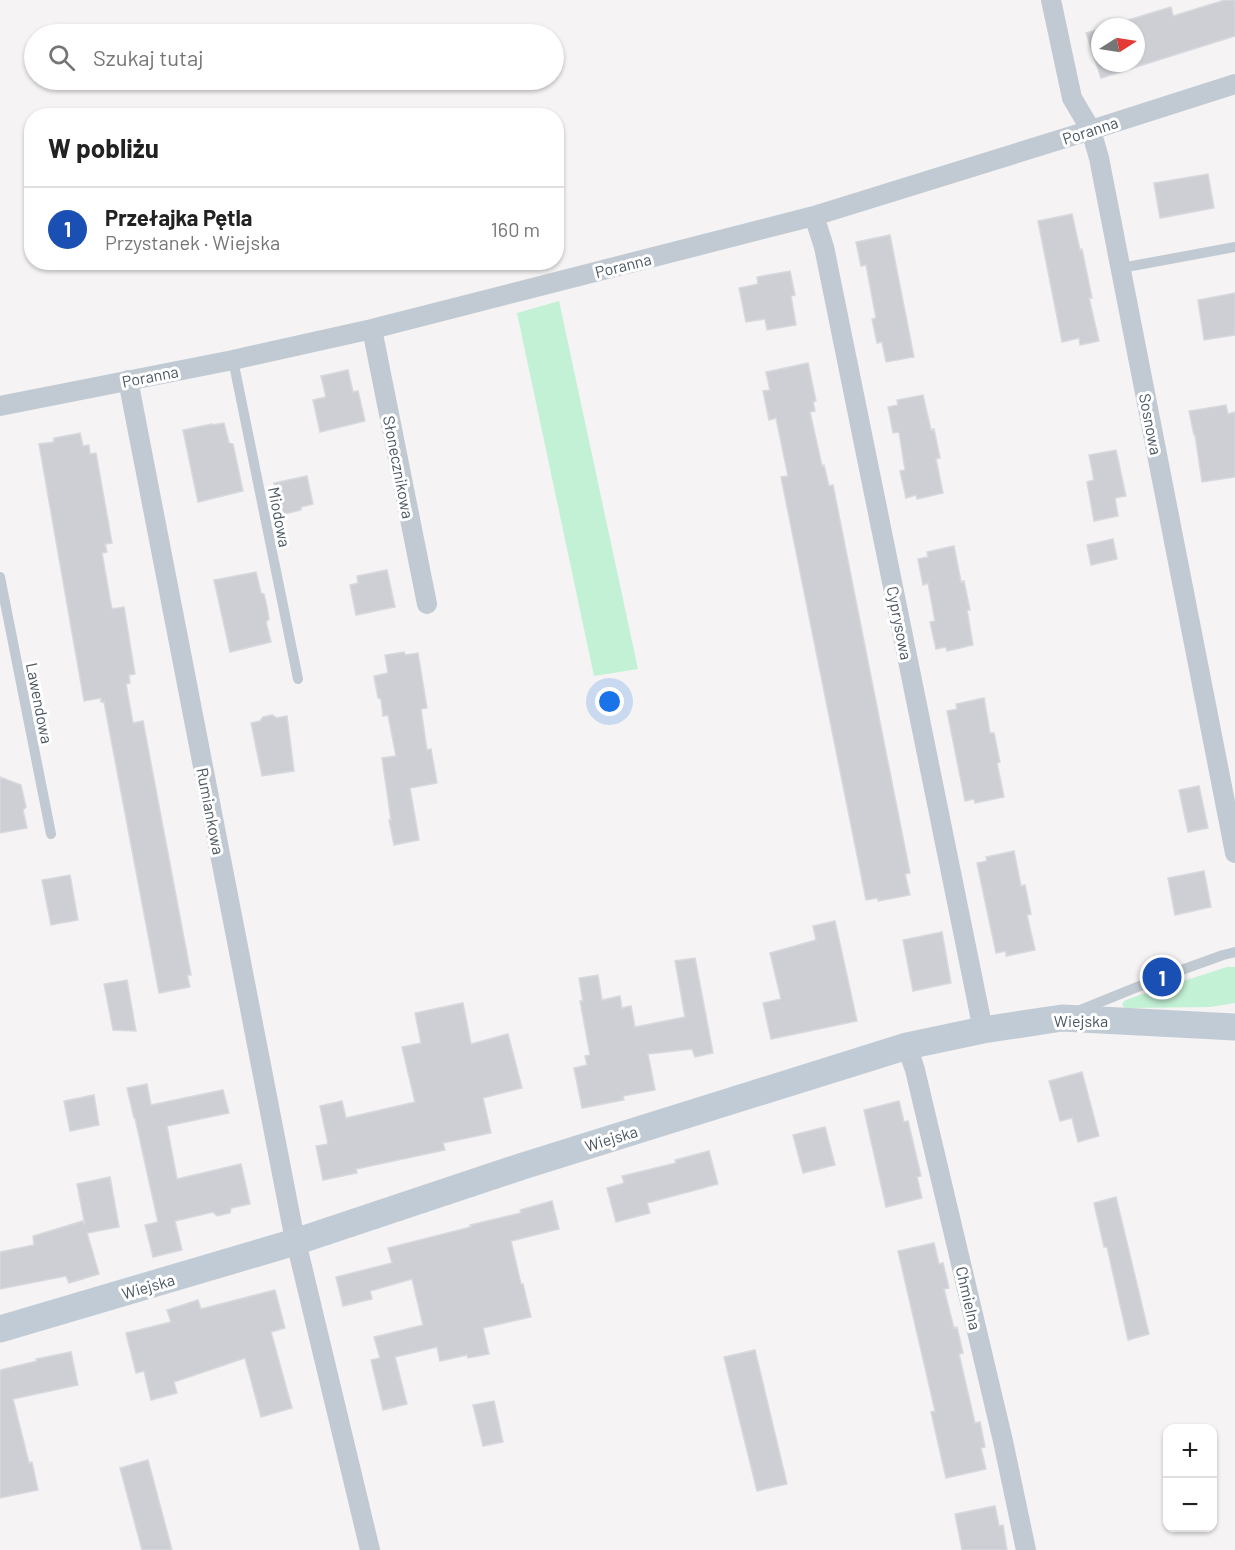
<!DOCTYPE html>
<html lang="pl">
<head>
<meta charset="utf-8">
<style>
  body { margin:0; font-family:Barlow,sans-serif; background:#f6f6f6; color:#222 }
  .controls { position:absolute; right:18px; bottom:18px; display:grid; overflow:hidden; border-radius:12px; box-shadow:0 2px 4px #0004 }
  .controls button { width:54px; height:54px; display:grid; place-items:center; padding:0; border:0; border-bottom:2px solid #e0e0e0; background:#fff; color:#222; font:30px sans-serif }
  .compass { position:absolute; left:1091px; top:18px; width:54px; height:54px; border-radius:50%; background:#fff; box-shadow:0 2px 4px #0004; rotate:78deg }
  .you { position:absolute; left:610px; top:702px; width:21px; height:21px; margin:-15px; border:4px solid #fff; border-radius:50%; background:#1a73e8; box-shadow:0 0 0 9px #1a73e833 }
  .badge { display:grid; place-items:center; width:39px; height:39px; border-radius:50%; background:#1a73e8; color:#fff; font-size:20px; font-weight:700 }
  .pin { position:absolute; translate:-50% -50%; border:3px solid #fff; box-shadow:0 2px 6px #0006 }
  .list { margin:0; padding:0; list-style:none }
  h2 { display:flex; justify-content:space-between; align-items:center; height:78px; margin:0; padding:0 24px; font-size:26px }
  h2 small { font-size:20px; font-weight:400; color:#767676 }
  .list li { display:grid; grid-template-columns:39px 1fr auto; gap:18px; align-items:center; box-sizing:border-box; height:84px; padding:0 24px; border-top:2px solid #e0e0e0 }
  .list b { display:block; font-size:22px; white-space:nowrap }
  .list p { margin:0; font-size:20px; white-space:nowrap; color:#767676 }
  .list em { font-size:20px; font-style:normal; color:#767676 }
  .icon { flex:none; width:33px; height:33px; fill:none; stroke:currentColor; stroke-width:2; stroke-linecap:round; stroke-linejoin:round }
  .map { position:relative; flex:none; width:1235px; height:1550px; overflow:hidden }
  .search { position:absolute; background:#fff; box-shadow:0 2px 4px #0004; left:24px; top:24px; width:540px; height:66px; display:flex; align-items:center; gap:15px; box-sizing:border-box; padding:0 21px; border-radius:33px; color:#767676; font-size:22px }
  .panel { position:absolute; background:#fff; box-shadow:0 2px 4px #0004; left:24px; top:108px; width:540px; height:162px; border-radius:24px }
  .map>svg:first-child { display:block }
  .green { fill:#c3f1d5 }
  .building { fill:#cdcfd5; stroke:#d7d9de; stroke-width:1.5 }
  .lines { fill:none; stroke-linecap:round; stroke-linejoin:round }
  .lane { stroke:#c1cad2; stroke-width:10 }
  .street { stroke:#c1cad2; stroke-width:20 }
  .secondary { stroke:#c1cbd6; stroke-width:27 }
  .labels { text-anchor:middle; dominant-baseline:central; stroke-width:6; stroke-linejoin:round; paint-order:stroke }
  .street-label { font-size:16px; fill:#4a5661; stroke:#fff }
</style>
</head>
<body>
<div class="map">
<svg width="1235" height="1550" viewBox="0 0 1235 1550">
  <rect width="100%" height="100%" fill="#f5f3f3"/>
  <path class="green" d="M 559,301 L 638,669 L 594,676 L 517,313 Z
    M 1227,967 L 1235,967 L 1235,1003 L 1210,1007 L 1128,1008 L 1125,1008 L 1122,1005 L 1124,1001 L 1134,997 Z"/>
  <path class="building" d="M 1225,0 L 1235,0 L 1235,36 L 1101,78 L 1086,33 L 1100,29 L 1100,63 L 1136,63 L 1136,27 L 1105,27 L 1171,7 L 1173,16 Z
    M 1208,174 L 1214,208 L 1160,218 L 1154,183 Z
    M 1072,214 L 1080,250 L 1082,249 L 1092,298 L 1089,298 L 1099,341 L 1080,345 L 1079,338 L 1062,342 L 1038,221 Z
    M 890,235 L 914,357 L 886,362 L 882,342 L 877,343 L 872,319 L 876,318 L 866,265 L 861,266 L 856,242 Z
    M 790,271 L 795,295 L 791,296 L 796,325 L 767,330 L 765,319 L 746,322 L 739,288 L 758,284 L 757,277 Z
    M 1235,293 L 1235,335 L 1204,340 L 1198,300 Z
    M 808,363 L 816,401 L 813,402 L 815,411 L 810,412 L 822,466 L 824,465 L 829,486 L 833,485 L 910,873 L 905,874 L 910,895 L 878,901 L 878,898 L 866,900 L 781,477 L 788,476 L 776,418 L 769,420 L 763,391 L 770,390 L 766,372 Z
    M 348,370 L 353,392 L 358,391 L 365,421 L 320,432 L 313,400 L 326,397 L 321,376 Z
    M 923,395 L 931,430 L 934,429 L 940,458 L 936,459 L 943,493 L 917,499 L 916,495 L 906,498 L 900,471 L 905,470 L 899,432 L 893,433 L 888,407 L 898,405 L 897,400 Z
    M 1226,405 L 1228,414 L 1235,412 L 1235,477 L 1202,482 L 1195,435 L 1194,435 L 1189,411 Z
    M 224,423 L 229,443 L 233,444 L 243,491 L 198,502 L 183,430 L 212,424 L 212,425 Z
    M 80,433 L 83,446 L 89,445 L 90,454 L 96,453 L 112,543 L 105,544 L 107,552 L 102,553 L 110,599 L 112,609 L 124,607 L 135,674 L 129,675 L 130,683 L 126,684 L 133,723 L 143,721 L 191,975 L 187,975 L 190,987 L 159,993 L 104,702 L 101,702 L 101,698 L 84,701 L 39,444 L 54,442 L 54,438 Z
    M 1116,450 L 1126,496 L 1115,498 L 1118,516 L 1094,521 L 1087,482 L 1094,480 L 1089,455 Z
    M 307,476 L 313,504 L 301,507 L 301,510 L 281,515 L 274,483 Z
    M 1113,539 L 1117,559 L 1091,565 L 1087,545 Z
    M 954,546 L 961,582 L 964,581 L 970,610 L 967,610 L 973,645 L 947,651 L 946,647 L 936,649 L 930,622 L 935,621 L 928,583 L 923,585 L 918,559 L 928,557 L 927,552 Z
    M 387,570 L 395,607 L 356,615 L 350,585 L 358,583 L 357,576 Z
    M 256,572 L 261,593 L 264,594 L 267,607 L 269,619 L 266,622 L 271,642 L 230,652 L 214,580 Z
    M 404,652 L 405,655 L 418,653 L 427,708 L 421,709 L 427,750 L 431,749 L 437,783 L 410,788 L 419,840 L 394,845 L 389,820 L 391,820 L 382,758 L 396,756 L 388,715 L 383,716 L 381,699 L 378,698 L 374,676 L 388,673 L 385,655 Z
    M 984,698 L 990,733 L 994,733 L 1000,762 L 997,763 L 1004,797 L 975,803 L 974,799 L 965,801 L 947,711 L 957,709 L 956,704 Z
    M 272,715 L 277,718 L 287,716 L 294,771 L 262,776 L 251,723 L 260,721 L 263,717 Z
    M 0,777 L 21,785 L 26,807 L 23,810 L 27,828 L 0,833 Z
    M 1199,786 L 1208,828 L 1188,832 L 1179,790 Z
    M 1014,851 L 1021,886 L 1025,885 L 1031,914 L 1027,915 L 1035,950 L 1006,956 L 1006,951 L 996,953 L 977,863 L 987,861 L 986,857 Z
    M 1204,871 L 1211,907 L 1175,915 L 1168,878 Z
    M 70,875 L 78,920 L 51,925 L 42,880 Z
    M 835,921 L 857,1021 L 771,1039 L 763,1003 L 781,999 L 770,953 L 816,940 L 813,926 Z
    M 942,932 L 951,983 L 913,991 L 903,940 Z
    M 695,958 L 713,1053 L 695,1057 L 692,1049 L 648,1054 L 655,1090 L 623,1096 L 624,1100 L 582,1108 L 574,1068 L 587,1065 L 585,1056 L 590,1055 L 580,1001 L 583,1001 L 579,978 L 598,975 L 602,1000 L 620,996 L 622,1008 L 631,1006 L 635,1027 L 685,1017 L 675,961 Z
    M 127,980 L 136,1031 L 113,1030 L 104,984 Z
    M 463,1003 L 471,1044 L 508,1034 L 522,1088 L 483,1098 L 491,1133 L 443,1143 L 445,1150 L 356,1169 L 357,1173 L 323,1180 L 316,1146 L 328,1144 L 320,1106 L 342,1101 L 346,1118 L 415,1102 L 402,1047 L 421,1043 L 415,1013 Z
    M 1082,1072 L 1099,1136 L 1078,1142 L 1072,1118 L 1060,1121 L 1049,1081 Z
    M 147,1084 L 151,1105 L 223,1090 L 229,1113 L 167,1126 L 177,1179 L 241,1164 L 250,1204 L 231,1208 L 230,1213 L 217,1216 L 213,1212 L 175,1221 L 182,1250 L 153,1257 L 145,1225 L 158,1222 L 135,1118 L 134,1118 L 127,1088 Z
    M 94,1095 L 99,1125 L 70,1131 L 64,1101 Z
    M 899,1101 L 904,1122 L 908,1121 L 921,1176 L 917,1177 L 922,1198 L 886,1207 L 864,1110 Z
    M 825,1127 L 835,1165 L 803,1173 L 793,1135 Z
    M 709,1151 L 718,1184 L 647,1203 L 650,1213 L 616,1222 L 607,1188 L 624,1183 L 622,1176 L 676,1163 L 675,1160 Z
    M 110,1177 L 119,1227 L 87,1233 L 99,1274 L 69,1283 L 66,1276 L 0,1289 L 0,1252 L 34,1245 L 33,1236 L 83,1221 L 85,1225 L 77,1184 Z
    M 1116,1197 L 1149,1334 L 1128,1340 L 1107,1247 L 1104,1247 L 1094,1203 Z
    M 552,1201 L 559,1229 L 511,1241 L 521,1284 L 523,1284 L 531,1317 L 483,1328 L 489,1354 L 468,1358 L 467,1355 L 440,1361 L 437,1347 L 395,1357 L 407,1404 L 383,1410 L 371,1360 L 380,1358 L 374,1337 L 423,1325 L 412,1279 L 370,1291 L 372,1299 L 343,1306 L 336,1277 L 392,1263 L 388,1248 L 471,1227 L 470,1225 L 521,1213 L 520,1210 Z
    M 934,1243 L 939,1264 L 943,1263 L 949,1288 L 944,1289 L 954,1328 L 957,1327 L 963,1353 L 959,1354 L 975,1423 L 980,1422 L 985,1447 L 981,1448 L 986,1469 L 946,1478 L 931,1412 L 935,1411 L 898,1251 Z
    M 275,1290 L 285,1328 L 271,1332 L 292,1408 L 261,1417 L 245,1358 L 174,1382 L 177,1393 L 151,1400 L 144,1371 L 136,1373 L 126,1333 L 171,1322 L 167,1310 L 198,1300 L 201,1309 Z
    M 755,1350 L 787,1484 L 757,1491 L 724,1357 Z
    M 71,1352 L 78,1385 L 13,1399 L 29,1463 L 32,1462 L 38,1490 L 0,1498 L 0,1370 L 37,1361 L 36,1359 Z
    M 494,1401 L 503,1442 L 483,1446 L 473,1405 Z
    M 148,1460 L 172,1550 L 142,1550 L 120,1468 Z
    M 995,1506 L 999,1526 L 1003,1525 L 1007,1550 L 962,1550 L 955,1514 Z"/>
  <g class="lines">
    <path class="lane" d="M 1121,268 L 1235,247
      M 233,360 L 298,679
      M 0,577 L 51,834
      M 1078,1011 L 1162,977 L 1223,955 L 1235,952"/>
    <path class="street" d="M 1051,0 L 1072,98 L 1091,130 L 1099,158 L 1235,853
      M 814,216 L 824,247 L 983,1030
      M 372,329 L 427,604
      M 128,380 L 292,1225 L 370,1550
      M 0,406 L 233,360 L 372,329 L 814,216 L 1091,130 L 1235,84
      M 907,1046 L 915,1070 L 1003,1441 L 1026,1550"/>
    <path class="secondary" d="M 0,1329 L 295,1242 L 523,1166 L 907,1046 L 983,1030 L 1062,1018 L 1235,1027"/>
  </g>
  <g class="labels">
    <g class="street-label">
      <text transform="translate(1090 130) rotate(-18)">Poranna</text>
      <text transform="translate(623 265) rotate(-14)">Poranna</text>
      <text transform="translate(150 376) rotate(-11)">Poranna</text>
      <text transform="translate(1151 424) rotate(79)">Sosnowa</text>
      <text transform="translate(399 467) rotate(79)">Słonecznikowa</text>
      <text transform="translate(280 517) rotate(79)">Miodowa</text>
      <text transform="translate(900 623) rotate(79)">Cyprysowa</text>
      <text transform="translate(40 703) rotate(79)">Lawendowa</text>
      <text transform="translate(211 811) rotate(79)">Rumiankowa</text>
      <text x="1081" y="1020">Wiejska</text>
      <text transform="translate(611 1138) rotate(-17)">Wiejska</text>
      <text transform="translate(148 1286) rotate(-16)">Wiejska</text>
      <text transform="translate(969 1298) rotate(77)">Chmielna</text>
    </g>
  </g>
</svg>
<div class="controls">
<button>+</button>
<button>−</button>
</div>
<svg class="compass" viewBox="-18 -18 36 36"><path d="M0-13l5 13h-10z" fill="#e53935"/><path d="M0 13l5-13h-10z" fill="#767676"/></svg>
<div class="you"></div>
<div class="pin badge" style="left:1162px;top:977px;background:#1a4fb4">1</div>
<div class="search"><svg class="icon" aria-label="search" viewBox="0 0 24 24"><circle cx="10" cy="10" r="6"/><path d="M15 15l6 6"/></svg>Szukaj tutaj</div>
<section class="panel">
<h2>W pobliżu<small></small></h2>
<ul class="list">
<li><span class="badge" style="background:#1a4fb4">1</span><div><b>Przełajka Pętla</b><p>Przystanek · Wiejska</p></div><em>160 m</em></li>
</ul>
</section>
</div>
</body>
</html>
